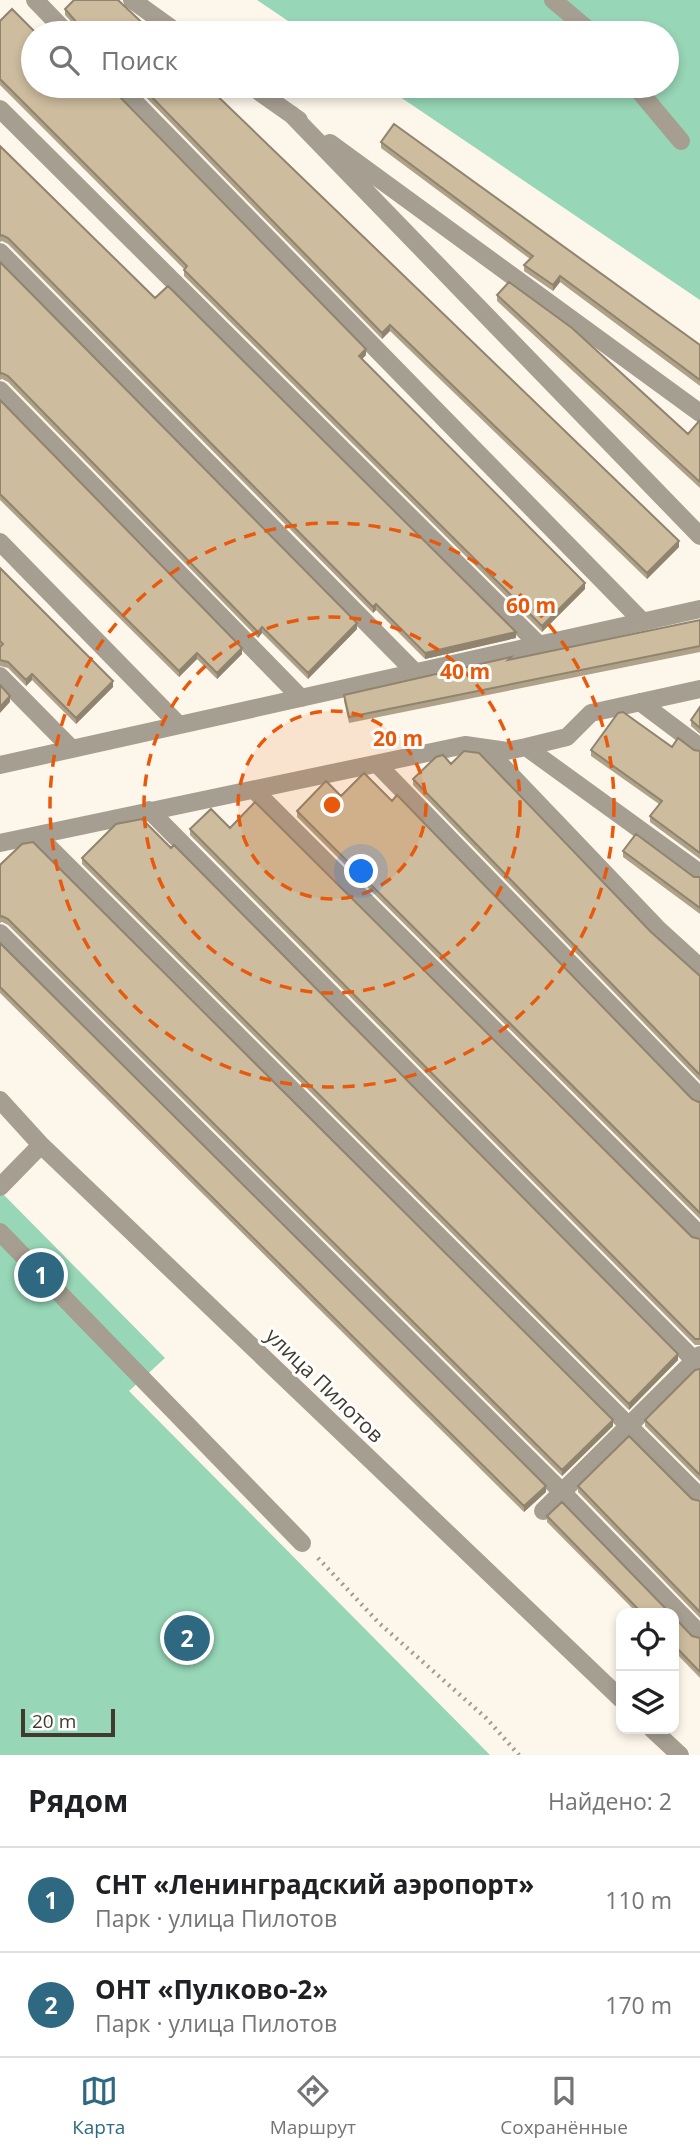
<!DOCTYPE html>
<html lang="ru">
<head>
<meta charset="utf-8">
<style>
  body { margin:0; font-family:"Open Sans",sans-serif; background:#f2f2f2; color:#202124 }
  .controls { position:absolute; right:21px; bottom:21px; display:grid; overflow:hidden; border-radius:14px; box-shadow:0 4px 10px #0003 }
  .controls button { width:63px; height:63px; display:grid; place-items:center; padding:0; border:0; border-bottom:2px solid #e0e0e0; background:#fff; color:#202124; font:35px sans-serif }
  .scale { position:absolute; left:21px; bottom:18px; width:94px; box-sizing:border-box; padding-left:7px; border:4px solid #413a2e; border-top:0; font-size:19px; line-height:24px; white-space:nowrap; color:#413a2e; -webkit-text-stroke:5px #fff; paint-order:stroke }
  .you { position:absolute; left:362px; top:872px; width:24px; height:24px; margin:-18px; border:5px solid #fff; border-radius:50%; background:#1a73e8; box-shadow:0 0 0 10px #1a73e833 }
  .badge { display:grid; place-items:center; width:46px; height:46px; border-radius:50%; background:#2e6981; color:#fff; font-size:23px; font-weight:700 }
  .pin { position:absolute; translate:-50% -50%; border:4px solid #fff; box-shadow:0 2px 7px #0006 }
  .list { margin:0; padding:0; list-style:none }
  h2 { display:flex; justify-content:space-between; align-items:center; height:91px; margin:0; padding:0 28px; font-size:30px }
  h2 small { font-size:23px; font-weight:400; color:#757577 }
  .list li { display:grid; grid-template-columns:46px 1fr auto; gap:21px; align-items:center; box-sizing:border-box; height:105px; padding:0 28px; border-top:2px solid #e0e0e0 }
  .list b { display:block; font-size:26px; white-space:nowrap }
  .list p { margin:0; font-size:23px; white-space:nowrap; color:#757577 }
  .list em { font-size:23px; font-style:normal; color:#757577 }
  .icon { flex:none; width:38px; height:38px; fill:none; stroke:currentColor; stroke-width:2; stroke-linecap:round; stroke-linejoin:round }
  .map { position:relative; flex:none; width:700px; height:1755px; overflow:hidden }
  .search { position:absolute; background:#fff; box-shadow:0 4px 10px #0003; left:21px; right:21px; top:21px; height:77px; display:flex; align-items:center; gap:18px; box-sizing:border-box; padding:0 24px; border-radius:38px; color:#757577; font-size:26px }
  .sheet { height:301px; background:#fff }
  nav { display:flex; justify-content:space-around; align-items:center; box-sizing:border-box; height:98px; border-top:2px solid #e0e0e0; background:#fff; font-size:19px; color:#757577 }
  nav a { display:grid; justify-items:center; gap:4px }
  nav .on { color:#2e6981 }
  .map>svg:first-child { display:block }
  .green { fill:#97d6b7 }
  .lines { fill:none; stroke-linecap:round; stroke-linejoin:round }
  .path { stroke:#a29b8f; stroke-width:4.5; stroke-dasharray:2 5; stroke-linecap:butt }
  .minor { stroke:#a69e91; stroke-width:18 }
  .wall { fill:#b0a288 }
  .shaded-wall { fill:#90846f }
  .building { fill:#cdbc9e; stroke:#90846f; stroke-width:2 }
  .ring { fill:none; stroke:#e8590c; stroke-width:3.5; stroke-dasharray:12 9 }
  .labels { text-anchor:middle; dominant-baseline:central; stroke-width:6; stroke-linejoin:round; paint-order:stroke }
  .street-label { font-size:21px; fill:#413a2e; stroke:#fff }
  .centre { fill:#e8590c; stroke:#fff; stroke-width:3.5 }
  .ring-label { font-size:21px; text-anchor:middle; font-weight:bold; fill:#e8590c; stroke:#fff; stroke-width:6; stroke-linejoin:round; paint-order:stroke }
</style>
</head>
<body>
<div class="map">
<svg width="700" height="1755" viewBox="0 0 700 1755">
  <rect width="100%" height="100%" fill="#fdf6ea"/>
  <path class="green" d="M 257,0 L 700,0 L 700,300 L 384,86 L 667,86 L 667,33 L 306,33 Z
    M 0,1191 L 165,1358 L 129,1391 L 490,1755 L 0,1755 Z"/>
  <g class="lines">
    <path class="path" d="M 318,1558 L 379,1623 L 486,1718 L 519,1755"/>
    <path class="minor" d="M 35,0 L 67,33
      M 132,0 L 178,33
      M 553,0 L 592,33
      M 119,86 L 643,622
      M 251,86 L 299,120
      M 635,86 L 681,141
      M 0,109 L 540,646
      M 291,114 L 700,536
      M 330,143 L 700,413
      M 0,252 L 415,672
      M 0,390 L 301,698
      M 0,542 L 179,725
      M 0,676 L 72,749
      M 640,702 L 700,747
      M 526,747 L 700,873
      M 485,748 L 659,930 L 700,967
      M 377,764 L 700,1097
      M 0,765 L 700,609
      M 254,790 L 700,1235
      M 149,810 L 700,1366
      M 37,835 L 700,1497
      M 0,843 L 465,745 L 507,751 L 526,747 L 567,737 L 591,713 L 700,689
      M 0,933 L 563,1493 L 700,1634
      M 0,1100 L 41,1145 L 621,1699
      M 0,1187 L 41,1145
      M 0,1232 L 302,1543
      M 543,1511 L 700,1355
      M 652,1729 L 680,1755"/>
  </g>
  <path class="wall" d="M 65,9 L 153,33 L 77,28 L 65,15 Z
    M 0,21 L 33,33 L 111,88 L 366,355 L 362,359 L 585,589 L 542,632 L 184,276 L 184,269 L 0,85 Z
    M 135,86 L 207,86 L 679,547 L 647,579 L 390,331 L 382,339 Z
    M 381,142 L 700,345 L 700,386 L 560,282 L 553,291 L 524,271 L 524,265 L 530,259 L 381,148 Z
    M 0,146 L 155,298 L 516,638 L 425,659 L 376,610 L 373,613 L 8,244 L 2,241 L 0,242 Z
    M 0,262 L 357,629 L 308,679 L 262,633 L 258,638 L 8,382 L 2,379 L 0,380 Z
    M 497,295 L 688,434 L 700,420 L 700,488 L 497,301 Z
    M 0,400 L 242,654 L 217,679 L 197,659 L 179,677 L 0,500 Z
    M 0,568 L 113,687 L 76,724 L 32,680 L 26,686 L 8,668 L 0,666 Z
    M 700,620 L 700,652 L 349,723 L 344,701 L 344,695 Z
    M 700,707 L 700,734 L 691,726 L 691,720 Z
    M 672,747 L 700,751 L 700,859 L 650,822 L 650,816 L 659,804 L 591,756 L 591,750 Z
    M 451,764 L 651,932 L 700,976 L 700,1081 L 413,785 L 413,779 Z
    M 341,796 L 692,1099 L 698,1102 L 700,1101 L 700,1219 L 297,817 L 297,811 Z
    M 230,828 L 692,1237 L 700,1239 L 700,1345 L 695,1345 L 190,835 L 190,829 Z
    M 623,851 L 694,877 L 700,877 L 700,914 L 623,857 Z
    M 82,858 L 678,1360 L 629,1410 L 82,864 Z
    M 0,865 L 613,1426 L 562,1476 L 8,925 L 2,922 L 0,923 Z
    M 0,943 L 546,1492 L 524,1512 L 0,993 Z
    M 700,1369 L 700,1481 L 645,1426 L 645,1420 Z
    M 578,1486 L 692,1499 L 700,1501 L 700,1618 L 578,1492 Z
    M 547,1516 L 670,1613 L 637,1613 L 547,1522 Z
    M 674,1617 L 692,1636 L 700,1638 L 700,1678 L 674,1651 Z"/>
  <path class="shaded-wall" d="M 560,276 L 560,282 L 553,291 L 553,285 Z
    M 390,325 L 390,331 L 382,339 L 382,333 Z
    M 366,349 L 366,355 L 359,362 L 359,356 Z
    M 679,541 L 679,547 L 647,579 L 647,573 Z
    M 585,583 L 585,589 L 542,632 L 542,626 Z
    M 376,604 L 376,610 L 373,613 L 373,607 Z
    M 357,623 L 357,629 L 308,679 L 308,673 Z
    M 262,627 L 262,633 L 258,638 L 258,632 Z
    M 516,632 L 516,638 L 425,659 L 425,653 Z
    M 242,648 L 242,654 L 217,679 L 217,673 Z
    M 197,653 L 197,659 L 179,677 L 179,671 Z
    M 32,674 L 32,680 L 26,686 L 26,680 Z
    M 113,681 L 113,687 L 76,724 L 76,718 Z
    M 10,696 L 10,702 L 0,713 L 0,707 Z
    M 678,1354 L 678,1360 L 629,1410 L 629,1404 Z
    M 613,1420 L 613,1426 L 562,1476 L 562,1470 Z
    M 546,1486 L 546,1492 L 524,1512 L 524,1506 Z"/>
  <path class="building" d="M 74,0 L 118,0 L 153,33 L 75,33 L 78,24 L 65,9 Z
    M 12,9 L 36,33 L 33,33 L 33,86 L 110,86 L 111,88 L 366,349 L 359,356 L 585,583 L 542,626 L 184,270 L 187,266 L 0,79 L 0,21 Z
    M 49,25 L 58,33 L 42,33 Z
    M 141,86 L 207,86 L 679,541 L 647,573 L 390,325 L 382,333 Z
    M 394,124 L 700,345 L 700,380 L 560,276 L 553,285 L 524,265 L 533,256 L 381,142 Z
    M 0,146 L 155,298 L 168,286 L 516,632 L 425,653 L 376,604 L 373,607 L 8,238 L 2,235 L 0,236 Z
    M 0,262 L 357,623 L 308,673 L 262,627 L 258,632 L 8,376 L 2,373 L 0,374 Z
    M 509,282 L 572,328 L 688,434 L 700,420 L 700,482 L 497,295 Z
    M 0,400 L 242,648 L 217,673 L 197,653 L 179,671 L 0,494 Z
    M 0,568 L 113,681 L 76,718 L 32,674 L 26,680 L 8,662 L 0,660 L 0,647 L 3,644 L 0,641 Z
    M 700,620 L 700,646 L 349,717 L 344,695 L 511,657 L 508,660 Z
    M 0,685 L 10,696 L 0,707 Z
    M 700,707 L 700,728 L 691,720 Z
    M 623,712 L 672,747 L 678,738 L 694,750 L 700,751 L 700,853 L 650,816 L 662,801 L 591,750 L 618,713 Z
    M 464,751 L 479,753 L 651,932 L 700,976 L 700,1075 L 413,779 L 436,757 L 443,755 L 451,764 Z
    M 364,773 L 392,801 L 397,795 L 692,1099 L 698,1102 L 700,1101 L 700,1213 L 297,811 L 326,781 L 341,796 Z
    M 255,802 L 692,1237 L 700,1239 L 700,1339 L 695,1339 L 190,829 L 211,809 L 230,828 Z
    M 142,819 L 171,848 L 174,845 L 678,1354 L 629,1404 L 82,858 L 116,824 Z
    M 636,834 L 694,877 L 700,877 L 700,908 L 623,851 Z
    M 33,842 L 613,1420 L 562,1470 L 8,919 L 2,916 L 0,917 L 0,865 L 22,844 Z
    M 0,943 L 546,1486 L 524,1506 L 0,987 Z
    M 700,1369 L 700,1475 L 645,1420 L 695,1370 Z
    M 629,1436 L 692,1499 L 700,1501 L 700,1612 L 578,1486 Z
    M 562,1502 L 670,1613 L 642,1613 L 547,1516 Z
    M 674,1617 L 692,1636 L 700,1638 L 700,1672 L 674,1645 Z"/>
  <circle cx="332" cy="805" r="94" fill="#e8590c" fill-opacity=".12"/>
  <g class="ring">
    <circle cx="332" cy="805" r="94"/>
    <circle cx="332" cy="805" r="188"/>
    <circle cx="332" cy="805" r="282"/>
  </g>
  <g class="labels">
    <g class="street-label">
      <text transform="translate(325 1385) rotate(44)">улица Пилотов</text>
    </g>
  </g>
  <circle cx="332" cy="805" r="10" class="centre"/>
  <g class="ring-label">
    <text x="531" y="613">60 m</text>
    <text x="465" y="679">40 m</text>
    <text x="398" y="746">20 m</text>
  </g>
</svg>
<div class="controls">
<button><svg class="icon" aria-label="locate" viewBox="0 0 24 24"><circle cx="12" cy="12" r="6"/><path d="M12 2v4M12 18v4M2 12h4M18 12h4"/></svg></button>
<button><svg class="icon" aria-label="layers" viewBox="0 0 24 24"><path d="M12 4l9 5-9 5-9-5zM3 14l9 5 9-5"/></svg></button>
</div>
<div class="scale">20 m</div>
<div class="you"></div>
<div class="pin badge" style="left:41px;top:1275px">1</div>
<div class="pin badge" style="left:187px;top:1638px">2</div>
<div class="search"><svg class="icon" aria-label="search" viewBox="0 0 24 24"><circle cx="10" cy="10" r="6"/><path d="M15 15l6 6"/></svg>Поиск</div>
</div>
<section class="sheet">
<h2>Рядом<small>Найдено: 2</small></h2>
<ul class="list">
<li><span class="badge">1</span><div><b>СНТ «Ленинградский аэропорт»</b><p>Парк · улица Пилотов</p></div><em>110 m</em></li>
<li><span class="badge">2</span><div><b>ОНТ «Пулково-2»</b><p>Парк · улица Пилотов</p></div><em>170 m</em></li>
</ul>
</section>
<nav>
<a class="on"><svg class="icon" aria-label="map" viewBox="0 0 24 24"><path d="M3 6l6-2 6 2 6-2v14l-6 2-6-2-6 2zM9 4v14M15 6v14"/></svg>Карта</a>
<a><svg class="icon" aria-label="directions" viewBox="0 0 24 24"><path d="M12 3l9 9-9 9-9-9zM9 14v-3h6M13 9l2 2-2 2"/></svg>Маршрут</a>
<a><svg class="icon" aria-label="saved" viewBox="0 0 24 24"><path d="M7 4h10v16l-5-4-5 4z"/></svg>Сохранённые</a>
</nav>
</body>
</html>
